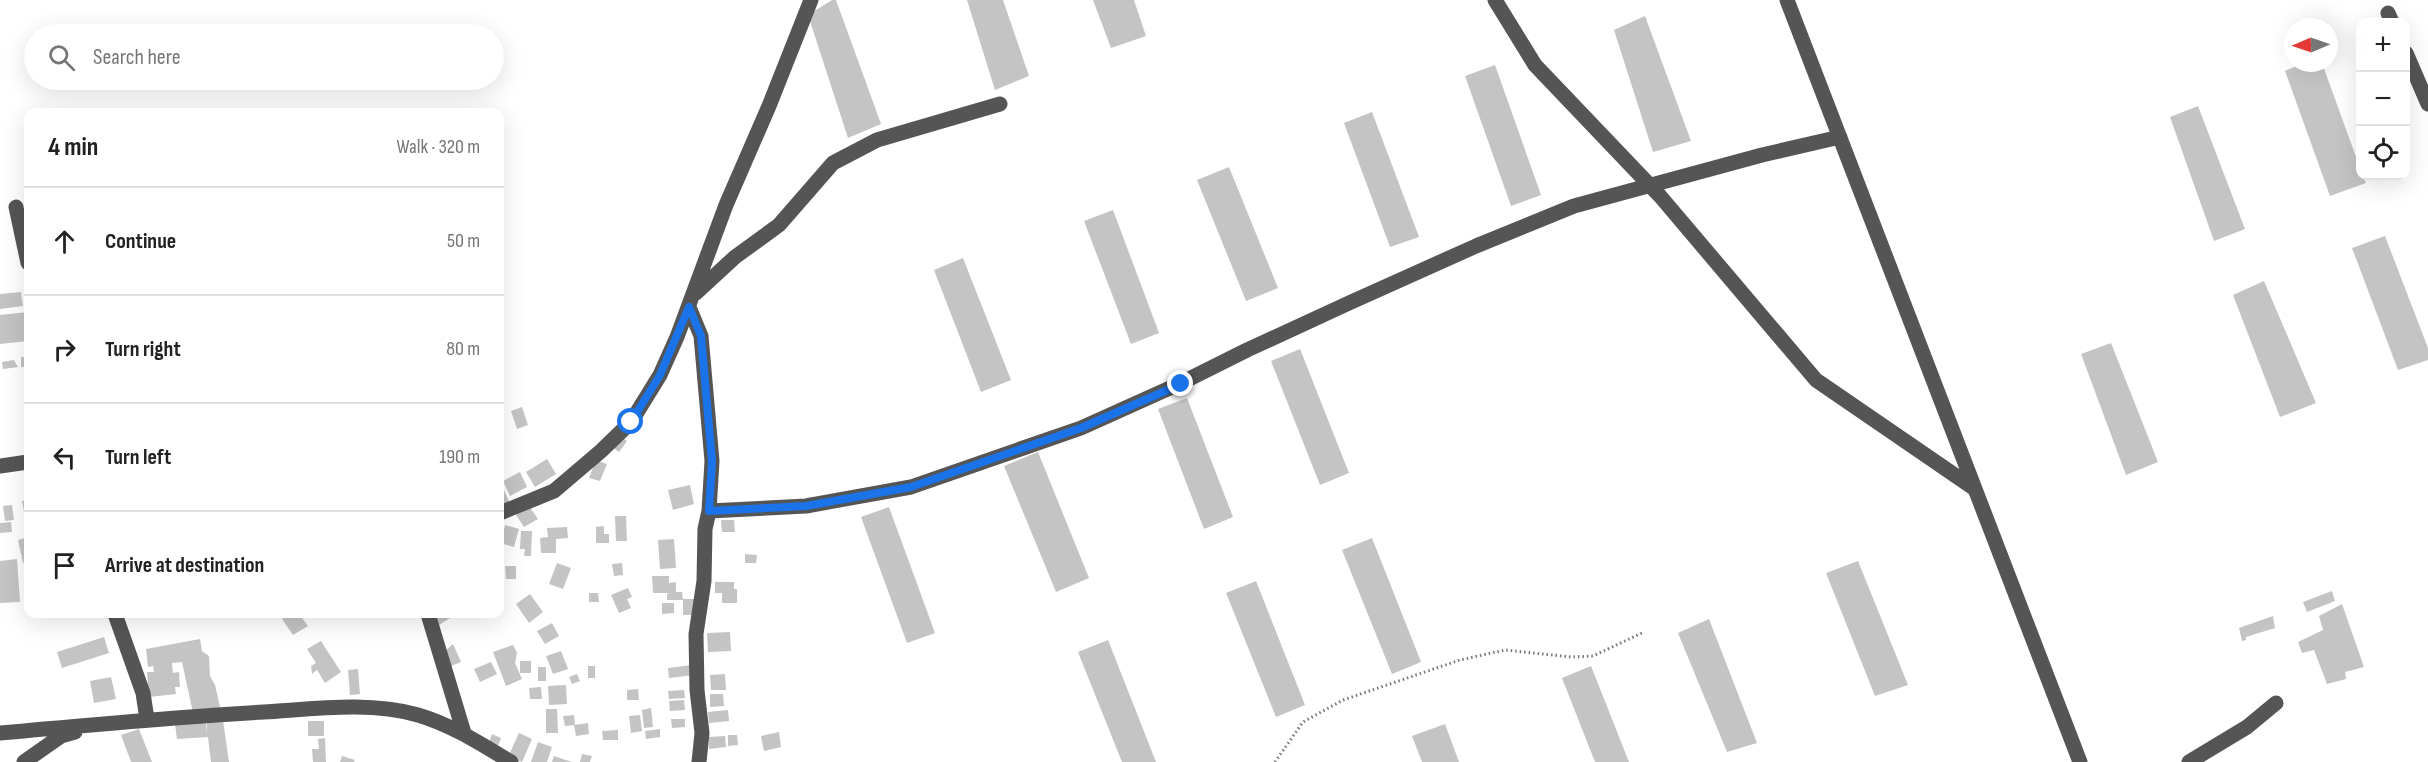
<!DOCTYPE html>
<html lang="en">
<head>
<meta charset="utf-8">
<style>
  body { margin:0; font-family:"Sofia Sans Condensed",sans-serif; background:#f2f2f2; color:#222 }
  .controls { position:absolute; right:18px; top:18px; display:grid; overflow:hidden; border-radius:12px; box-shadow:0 6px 24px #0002 }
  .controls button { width:54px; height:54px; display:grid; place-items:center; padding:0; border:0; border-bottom:2px solid #e0e0e0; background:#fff; color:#222; font:30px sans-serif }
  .compass { position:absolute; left:2284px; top:18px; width:54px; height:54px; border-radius:50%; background:#fff; box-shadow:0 6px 24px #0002; rotate:268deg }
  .stop { position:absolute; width:18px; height:18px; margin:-14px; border:4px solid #1a73e8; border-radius:50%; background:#fff }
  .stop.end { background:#1a73e8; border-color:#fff; box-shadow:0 2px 6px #0008 }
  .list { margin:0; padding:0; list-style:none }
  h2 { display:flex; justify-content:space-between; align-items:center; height:78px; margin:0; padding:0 24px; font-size:26px }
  h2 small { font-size:20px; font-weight:400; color:#767676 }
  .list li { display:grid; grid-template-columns:39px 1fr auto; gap:18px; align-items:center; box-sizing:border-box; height:108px; padding:0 24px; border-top:2px solid #e0e0e0 }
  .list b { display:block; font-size:22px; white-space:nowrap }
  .list em { font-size:20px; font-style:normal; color:#767676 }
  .icon { flex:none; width:33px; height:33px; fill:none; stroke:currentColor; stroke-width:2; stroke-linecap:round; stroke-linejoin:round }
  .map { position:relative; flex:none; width:2428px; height:762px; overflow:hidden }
  .search { position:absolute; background:#fff; box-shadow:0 6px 24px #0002; left:24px; top:24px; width:480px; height:66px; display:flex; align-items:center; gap:15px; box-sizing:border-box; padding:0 21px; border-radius:33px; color:#767676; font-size:22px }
  .panel { position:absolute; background:#fff; box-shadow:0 6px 24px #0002; left:24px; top:108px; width:480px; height:510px; border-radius:12px }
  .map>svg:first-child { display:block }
  .building { fill:#c4c4c4 }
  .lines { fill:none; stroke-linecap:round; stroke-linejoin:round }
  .path { stroke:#777; stroke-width:3; stroke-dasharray:1.5 3; stroke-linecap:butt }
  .minor { stroke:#555; stroke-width:15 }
  .route { stroke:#1a73e8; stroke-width:8 }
</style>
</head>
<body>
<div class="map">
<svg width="2428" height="762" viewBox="0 0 2428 762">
  <rect width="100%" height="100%" fill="#fff"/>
  <path class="building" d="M 832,0 L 836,0 L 881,124 L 848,138 L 808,15 Z
    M 967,0 L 1003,0 L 1029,76 L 995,90 Z
    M 1093,0 L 1134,0 L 1146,36 L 1111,48 Z
    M 1645,16 L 1691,141 L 1653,152 L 1614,30 Z
    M 2303,63 L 2322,63 L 2360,168 L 2360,176 L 2363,176 L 2366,183 L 2330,196 L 2285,71 Z
    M 1495,65 L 1541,195 L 1511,206 L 1465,76 Z
    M 2198,106 L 2245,229 L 2214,241 L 2170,117 Z
    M 1372,112 L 1419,237 L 1390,247 L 1344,123 Z
    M 1229,167 L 1278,288 L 1246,301 L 1197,180 Z
    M 1113,210 L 1159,333 L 1131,344 L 1084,221 Z
    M 2385,236 L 2428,348 L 2428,360 L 2398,370 L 2352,248 Z
    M 963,258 L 1011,380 L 981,392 L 934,270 Z
    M 2264,281 L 2316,403 L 2280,417 L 2233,295 Z
    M 21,292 L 23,306 L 0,309 L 0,294 Z
    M 28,312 L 28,341 L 0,344 L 0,315 Z
    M 2111,343 L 2158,462 L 2126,475 L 2081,354 Z
    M 1300,349 L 1349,473 L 1320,485 L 1271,361 Z
    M 21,357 L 28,357 L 28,367 L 21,367 Z
    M 14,360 L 18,367 L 3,369 L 2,362 Z
    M 1187,398 L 1233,517 L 1204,529 L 1158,409 Z
    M 522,407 L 528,425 L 517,429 L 511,411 Z
    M 614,432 L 627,441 L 619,452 L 606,442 Z
    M 1038,452 L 1089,578 L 1056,592 L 1004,466 Z
    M 547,459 L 556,474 L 535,487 L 526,472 Z
    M 596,460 L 607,464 L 600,481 L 589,478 Z
    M 520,472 L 527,487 L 510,496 L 503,481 Z
    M 690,485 L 694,504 L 673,510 L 668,490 Z
    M 503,488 L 509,501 L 500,506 L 500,490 Z
    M 28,500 L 28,516 L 25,517 L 22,501 Z
    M 12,505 L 14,520 L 5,521 L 3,506 Z
    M 529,506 L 538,519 L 524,527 L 516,515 Z
    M 889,507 L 935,633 L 907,643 L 861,517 Z
    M 615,516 L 626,516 L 627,541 L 616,541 Z
    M 721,520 L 734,520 L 735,532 L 722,532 Z
    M 11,522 L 12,532 L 0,533 L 0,523 Z
    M 505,525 L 519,529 L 514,547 L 500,543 Z
    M 604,526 L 604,534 L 609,534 L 609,543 L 596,543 L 596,527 Z
    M 567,527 L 568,538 L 556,539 L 556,553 L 541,553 L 540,538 L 548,537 L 547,528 Z
    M 521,531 L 532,531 L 531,556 L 524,556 L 525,549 L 520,549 Z
    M 28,537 L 28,562 L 23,563 L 18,540 Z
    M 1372,538 L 1421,662 L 1392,674 L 1342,550 Z
    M 674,539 L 676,568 L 660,569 L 658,540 Z
    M 745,554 L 757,555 L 756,563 L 745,563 Z
    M 17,559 L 20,602 L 0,603 L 0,561 Z
    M 1858,561 L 1908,685 L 1875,696 L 1826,573 Z
    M 557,563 L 571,568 L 563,589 L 549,584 Z
    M 622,563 L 623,575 L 614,576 L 612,564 Z
    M 505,566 L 516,566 L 516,579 L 506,579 Z
    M 652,576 L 669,576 L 669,583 L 676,582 L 676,592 L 682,592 L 683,600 L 667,600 L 667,594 L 670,593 L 653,593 Z
    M 1256,581 L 1305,705 L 1276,717 L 1226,593 Z
    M 715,582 L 734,582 L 734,589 L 737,589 L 737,603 L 722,603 L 722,593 L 715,593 Z
    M 628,588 L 632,597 L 627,599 L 631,608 L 619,613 L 611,595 Z
    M 2332,591 L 2335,601 L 2307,612 L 2303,602 Z
    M 589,593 L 598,593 L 599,602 L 589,602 Z
    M 530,594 L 543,612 L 529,623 L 516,604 Z
    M 683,599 L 696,599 L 696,615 L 683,615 Z
    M 662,603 L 674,603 L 674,613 L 662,614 Z
    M 2342,604 L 2364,667 L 2345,672 L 2346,679 L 2327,684 L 2314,650 L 2302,653 L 2298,642 L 2323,630 L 2319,616 Z
    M 289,614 L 299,614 L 308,626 L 293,635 L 282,619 Z
    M 428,614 L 456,614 L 433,629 Z
    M 2273,616 L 2275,628 L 2246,637 L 2246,640 L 2242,641 L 2239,628 Z
    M 1709,619 L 1757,743 L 1727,752 L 1678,633 Z
    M 552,623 L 559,636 L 545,644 L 537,631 Z
    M 730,632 L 731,651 L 708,652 L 707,633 Z
    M 104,637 L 109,653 L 62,668 L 57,652 Z
    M 200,639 L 202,651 L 209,656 L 210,676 L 215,685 L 220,707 L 193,713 L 182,662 L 172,663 L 173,673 L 179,672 L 180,687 L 175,687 L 176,694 L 149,697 L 147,672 L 154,672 L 153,666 L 148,667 L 146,649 Z
    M 1108,640 L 1156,762 L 1122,762 L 1078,652 Z
    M 321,641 L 341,672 L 325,683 L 317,670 L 312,674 L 311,666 L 316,663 L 307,649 Z
    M 453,644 L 461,662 L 451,666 L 445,651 Z
    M 513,645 L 517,653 L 515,663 L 522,679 L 506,686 L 493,652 Z
    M 561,651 L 568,669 L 553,674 L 546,656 Z
    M 520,661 L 531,661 L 531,673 L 520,673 Z
    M 491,662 L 497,674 L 480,682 L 474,669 Z
    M 692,665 L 694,675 L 669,678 L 668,668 Z
    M 588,666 L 595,666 L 595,678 L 588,678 Z
    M 1591,666 L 1629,762 L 1595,762 L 1562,678 Z
    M 538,667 L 546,667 L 546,681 L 538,681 Z
    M 358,669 L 360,694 L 350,695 L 348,670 Z
    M 577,674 L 580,681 L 572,684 L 569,677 Z
    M 725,674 L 726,690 L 711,690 L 710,675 Z
    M 111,677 L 116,699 L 94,703 L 90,681 Z
    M 566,685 L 567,704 L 549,705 L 548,686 Z
    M 541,687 L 542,699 L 530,699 L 529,688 Z
    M 638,689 L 639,700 L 627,700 L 627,690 Z
    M 684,690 L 685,698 L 669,699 L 668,691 Z
    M 710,694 L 723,694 L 724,706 L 710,707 Z
    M 684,700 L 685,710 L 670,711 L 669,701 Z
    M 651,708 L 653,727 L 644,728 L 642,710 Z
    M 546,709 L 557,709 L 558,733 L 546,733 Z
    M 728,710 L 729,721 L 709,723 L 708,712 Z
    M 574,715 L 575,725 L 565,726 L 563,716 Z
    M 640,715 L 642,731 L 631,733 L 629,716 Z
    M 671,719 L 685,719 L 685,727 L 672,728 Z
    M 223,720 L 229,762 L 211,762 L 208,737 L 177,739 L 175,724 L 206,722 L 207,734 L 207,722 Z
    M 308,721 L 324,721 L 324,736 L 308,736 Z
    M 588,723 L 589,734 L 576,736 L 574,725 Z
    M 1445,724 L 1459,762 L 1422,762 L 1412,736 Z
    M 139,729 L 152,762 L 131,762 L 121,735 Z
    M 660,729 L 660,737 L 646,739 L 645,731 Z
    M 618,730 L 618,740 L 603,740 L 602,731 Z
    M 779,732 L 781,747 L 764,751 L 761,736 Z
    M 519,733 L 532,739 L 522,762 L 508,757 Z
    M 492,734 L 501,738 L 498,746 L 489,743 Z
    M 728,735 L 737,735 L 738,745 L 728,746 Z
    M 725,736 L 726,747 L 709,749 L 709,737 Z
    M 325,738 L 326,762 L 313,762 L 312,749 L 319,749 L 318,739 Z
    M 538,742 L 552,747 L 547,762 L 531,762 Z
    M 582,754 L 592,756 L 590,762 L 580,762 Z
    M 342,756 L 355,760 L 354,762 L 340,762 Z
    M 554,756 L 572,762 L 552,762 Z"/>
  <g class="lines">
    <path class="path" d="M 1275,762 L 1303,722 L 1343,700 L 1460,660 L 1505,650 L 1571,657 L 1593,656 L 1642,633"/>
    <path class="minor" d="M 1495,0 L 1535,65 L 1660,196 L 1816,380 L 1975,489
      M 1787,0 L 2080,762
      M 2388,13 L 2392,22
      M 2406,53 L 2428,104
      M 16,207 L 28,263
      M 696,293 L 735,257 L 779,225 L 833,163 L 877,140 L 1000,104
      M 689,307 L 701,336 L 712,461 L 709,511 L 705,529 L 704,581 L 696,634 L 697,690 L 702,733 L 699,762
      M 0,466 L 28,462
      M 709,511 L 806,506 L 911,487 L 1081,428 L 1181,383 L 1247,350 L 1349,303 L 1476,246 L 1574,206 L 1762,155 L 1840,137
      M 500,513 L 554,491 L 601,451 L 631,422 L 660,375 L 677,337 L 726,205 L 769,106 L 811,0
      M 115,614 L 143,693 L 147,719
      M 428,614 L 464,733
      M 0,733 C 88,725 176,717 264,712 C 313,709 370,701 418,715 C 452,725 481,744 511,762
      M 24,762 L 61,736 L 75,732
      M 2189,762 L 2247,727 L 2276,703"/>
  </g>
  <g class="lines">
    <path class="route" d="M 631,422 L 660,375 L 689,307 L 701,336 L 712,461 L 709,511 L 806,506 L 911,487 L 1081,428 L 1181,384"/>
  </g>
</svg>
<div class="controls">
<button>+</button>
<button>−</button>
<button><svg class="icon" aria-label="locate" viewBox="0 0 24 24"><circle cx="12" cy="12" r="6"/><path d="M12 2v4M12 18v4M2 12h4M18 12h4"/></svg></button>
</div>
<svg class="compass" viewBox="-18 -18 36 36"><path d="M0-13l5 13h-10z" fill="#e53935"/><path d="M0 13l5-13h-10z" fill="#767676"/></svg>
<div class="stop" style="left:631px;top:422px"></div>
<div class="stop end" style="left:1181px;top:384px"></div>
<div class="search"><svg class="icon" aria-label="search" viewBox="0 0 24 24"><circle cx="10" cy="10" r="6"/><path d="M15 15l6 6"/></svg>Search here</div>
<section class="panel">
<h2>4 min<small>Walk · 320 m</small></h2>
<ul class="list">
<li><svg class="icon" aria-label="ahead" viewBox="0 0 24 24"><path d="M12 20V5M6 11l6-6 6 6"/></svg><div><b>Continue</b></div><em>50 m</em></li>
<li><svg class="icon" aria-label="right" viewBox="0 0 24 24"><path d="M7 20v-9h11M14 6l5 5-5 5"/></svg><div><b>Turn right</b></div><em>80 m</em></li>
<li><svg class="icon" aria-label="left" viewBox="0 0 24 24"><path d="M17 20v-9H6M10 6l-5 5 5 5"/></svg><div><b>Turn left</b></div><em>190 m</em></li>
<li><svg class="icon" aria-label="arrive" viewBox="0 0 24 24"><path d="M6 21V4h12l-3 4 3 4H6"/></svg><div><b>Arrive at destination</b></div></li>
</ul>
</section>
</div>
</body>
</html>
